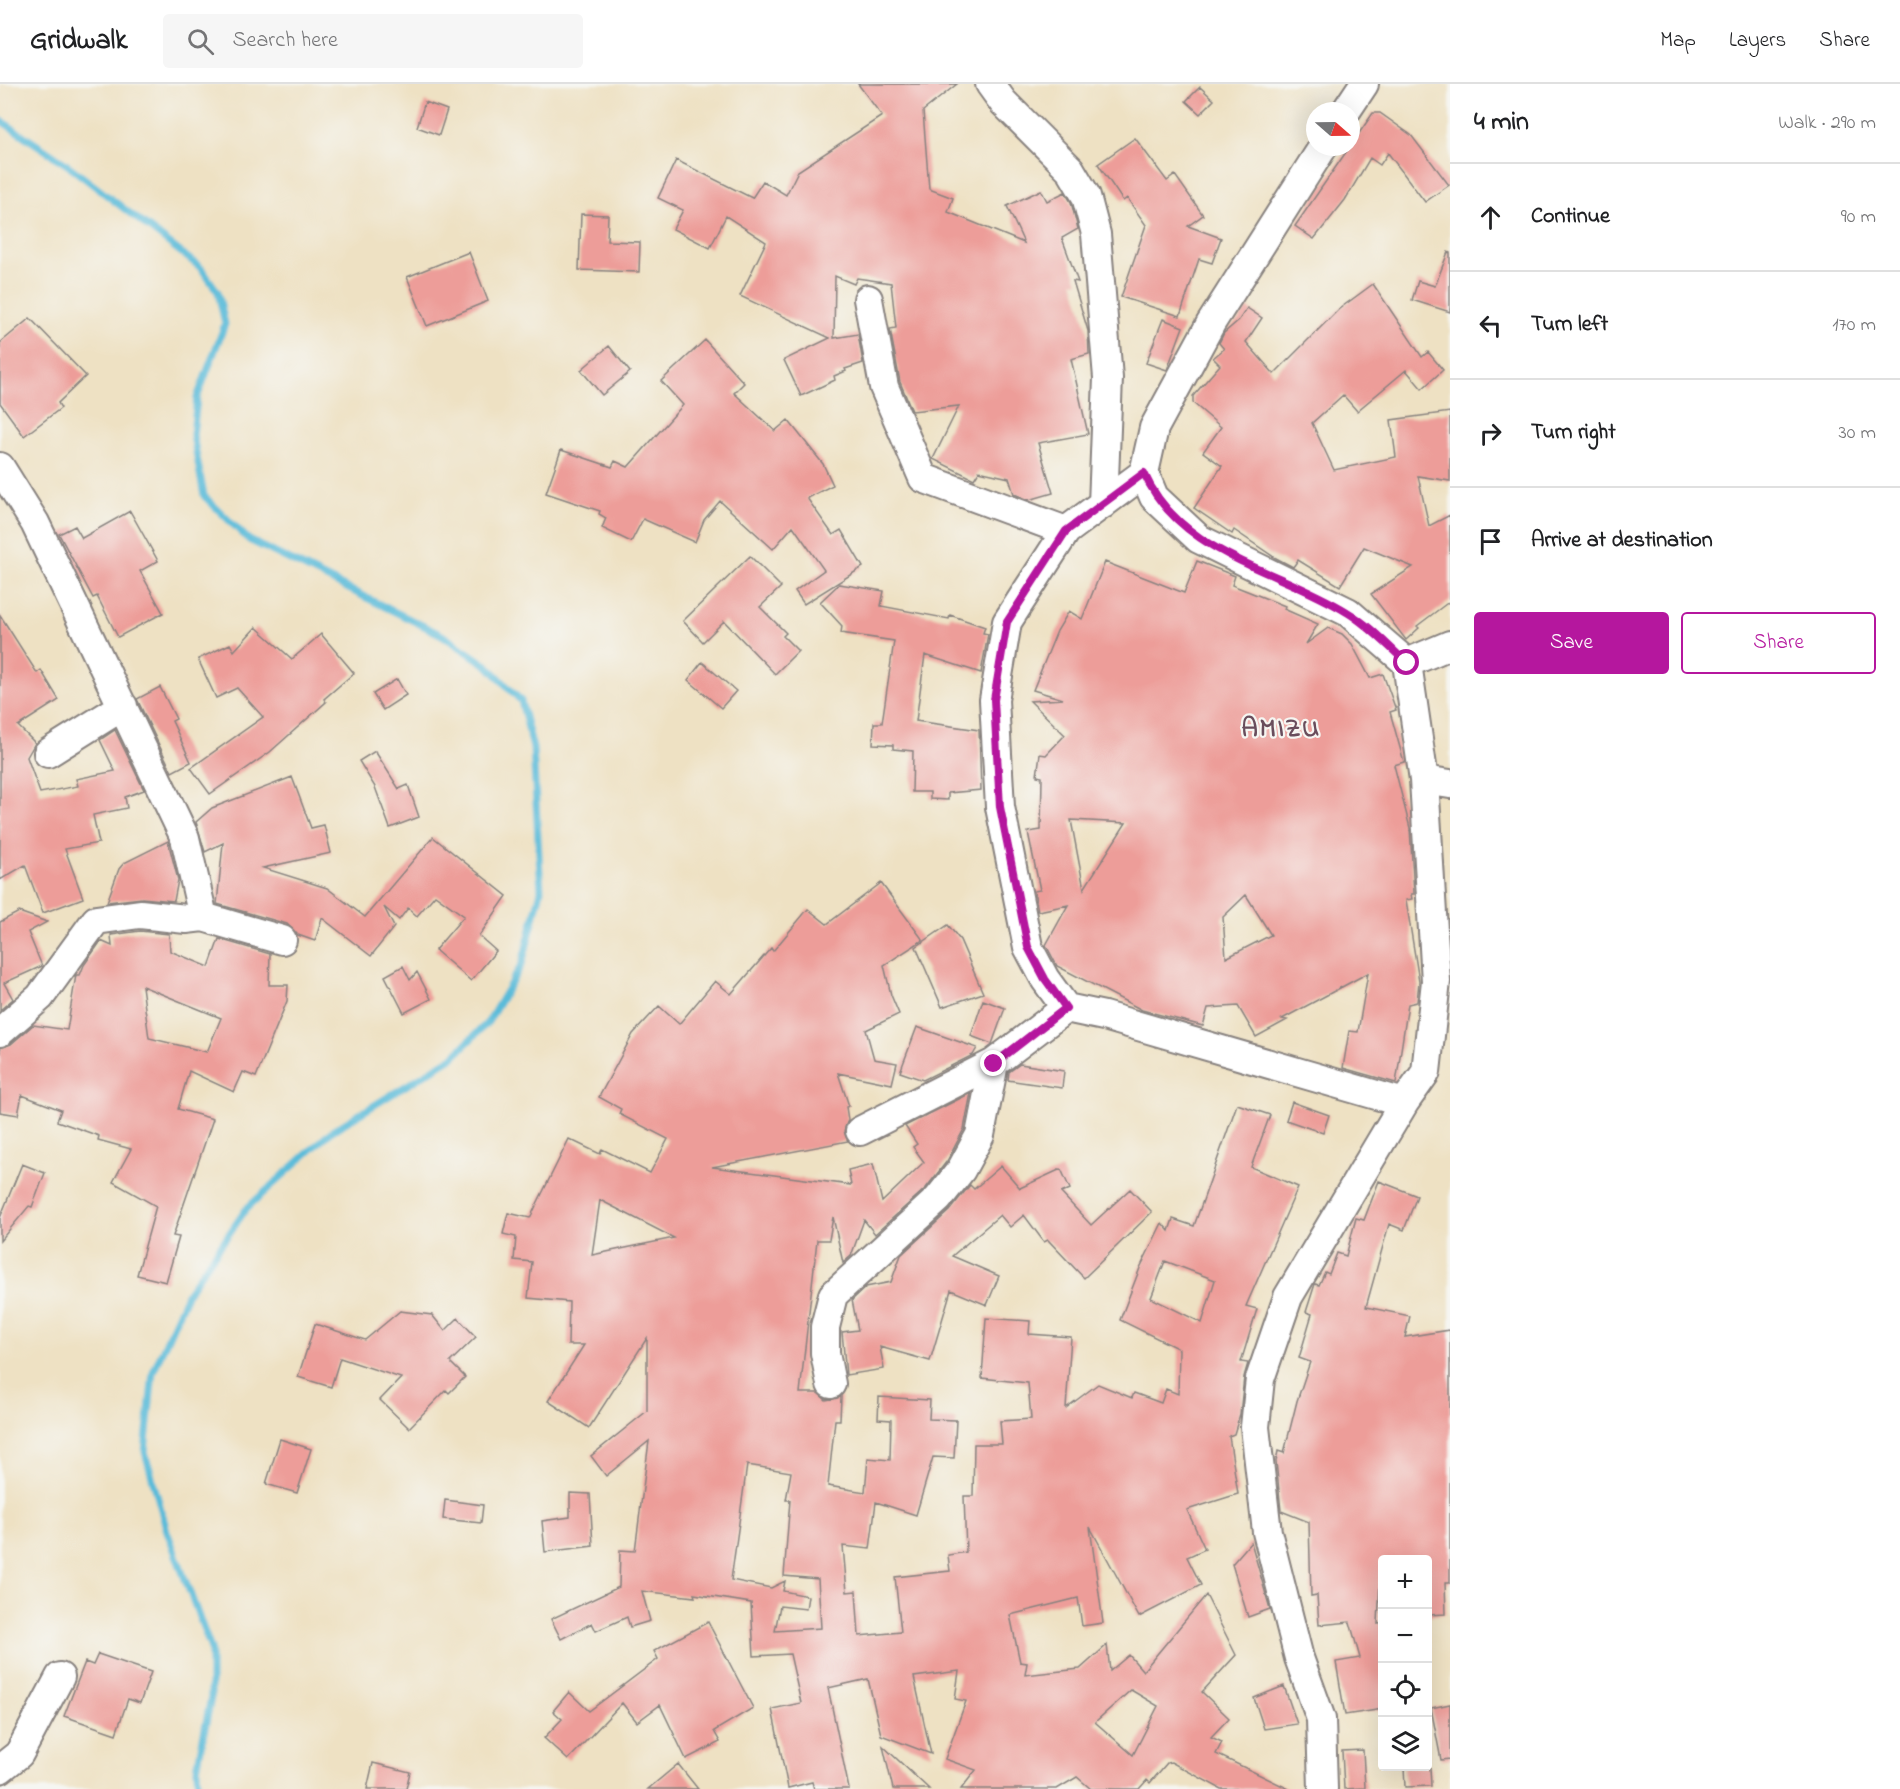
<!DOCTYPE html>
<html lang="en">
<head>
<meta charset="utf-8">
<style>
  body { margin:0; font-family:"Indie Flower",sans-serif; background:#f6f6f6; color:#202124 }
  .controls { position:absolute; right:18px; bottom:18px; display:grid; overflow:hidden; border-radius:6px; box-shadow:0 6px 24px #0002 }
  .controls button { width:54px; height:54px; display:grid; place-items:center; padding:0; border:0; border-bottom:2px solid #e0e0e0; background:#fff; color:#202124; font:30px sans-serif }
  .compass { position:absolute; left:1306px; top:18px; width:54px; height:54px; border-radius:50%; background:#fff; box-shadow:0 6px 24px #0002; rotate:110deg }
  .stop { position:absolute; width:18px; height:18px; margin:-14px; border:4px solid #b5179e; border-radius:50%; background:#fff }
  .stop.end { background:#b5179e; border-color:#fff; box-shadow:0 2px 6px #0008 }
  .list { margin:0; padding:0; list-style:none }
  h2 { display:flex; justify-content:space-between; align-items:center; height:78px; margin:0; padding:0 24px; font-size:26px }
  h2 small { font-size:20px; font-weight:400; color:#757577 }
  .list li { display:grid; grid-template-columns:39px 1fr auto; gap:18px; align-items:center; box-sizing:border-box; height:108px; padding:0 24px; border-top:2px solid #e0e0e0 }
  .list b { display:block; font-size:22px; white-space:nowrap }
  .list em { font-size:20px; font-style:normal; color:#757577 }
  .actions { display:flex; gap:12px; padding:18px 24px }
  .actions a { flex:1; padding:14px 0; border:2px solid #b5179e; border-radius:6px; text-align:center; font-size:21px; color:#b5179e }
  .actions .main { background:#b5179e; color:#fff }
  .icon { flex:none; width:33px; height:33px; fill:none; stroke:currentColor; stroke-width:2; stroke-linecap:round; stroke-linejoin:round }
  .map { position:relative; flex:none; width:1450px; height:1705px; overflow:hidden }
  header { display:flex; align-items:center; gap:36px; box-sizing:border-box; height:84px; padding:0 30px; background:#fff; border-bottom:2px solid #e0e0e0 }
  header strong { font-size:28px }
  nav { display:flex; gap:33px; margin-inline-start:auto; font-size:21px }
  .search { width:420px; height:54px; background:#f6f6f6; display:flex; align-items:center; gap:15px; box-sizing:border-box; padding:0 21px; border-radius:6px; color:#757577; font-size:22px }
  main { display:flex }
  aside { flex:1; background:#fff }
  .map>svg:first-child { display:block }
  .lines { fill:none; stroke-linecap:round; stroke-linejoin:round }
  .stream { stroke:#5abbd9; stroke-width:7 }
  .building { fill:#ed9d99; fill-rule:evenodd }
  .street-casing { stroke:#88827f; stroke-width:32 }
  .street { stroke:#fff; stroke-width:28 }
  .route { stroke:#b5179e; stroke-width:8 }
  .labels { text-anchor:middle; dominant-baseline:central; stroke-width:4.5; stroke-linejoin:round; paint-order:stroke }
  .district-label { font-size:27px; font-weight:bold; letter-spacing:1.5px; fill:#694d5c; stroke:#f6f6f2 }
</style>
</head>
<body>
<header>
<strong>Gridwalk</strong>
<div class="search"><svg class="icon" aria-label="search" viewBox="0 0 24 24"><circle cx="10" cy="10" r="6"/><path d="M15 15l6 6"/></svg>Search here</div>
<nav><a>Map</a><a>Layers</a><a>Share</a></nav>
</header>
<main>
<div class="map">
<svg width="1450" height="1705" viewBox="0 0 1450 1705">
  <rect width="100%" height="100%" fill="#f6f6f2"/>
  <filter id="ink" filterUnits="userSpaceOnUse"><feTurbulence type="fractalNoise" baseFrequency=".0167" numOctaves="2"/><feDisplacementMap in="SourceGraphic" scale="12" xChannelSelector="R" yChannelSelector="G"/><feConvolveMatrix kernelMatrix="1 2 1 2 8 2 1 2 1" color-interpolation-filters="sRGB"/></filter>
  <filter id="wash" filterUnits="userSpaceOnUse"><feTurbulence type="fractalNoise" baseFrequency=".008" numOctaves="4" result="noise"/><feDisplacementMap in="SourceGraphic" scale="24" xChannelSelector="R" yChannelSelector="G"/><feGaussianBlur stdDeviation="1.35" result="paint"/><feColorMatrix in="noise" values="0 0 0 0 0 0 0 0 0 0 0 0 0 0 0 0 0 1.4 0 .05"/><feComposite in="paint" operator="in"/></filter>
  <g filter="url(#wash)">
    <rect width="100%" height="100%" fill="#eee1c3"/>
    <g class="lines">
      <path class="stream" d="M 0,36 L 66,80 L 201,184 L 218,208 L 225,240 L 197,314 L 193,351 L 204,412 L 249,456 L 442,551 L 488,582 L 521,617 L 533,664 L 541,807 L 522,880 L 488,938 L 453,973 L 332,1047 L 247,1124 L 188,1208 L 153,1288 L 145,1368 L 167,1447 L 211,1565 L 211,1613 L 197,1685 L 198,1705"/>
    </g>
    <g id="blocks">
      <path class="building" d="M 858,0 L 957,0 L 923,27 L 929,105 L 953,114 L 948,128 L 1024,159 L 1007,122 L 1041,106 L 1047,117 L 1065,108 L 1071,118 L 1078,145 L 1062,154 L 1078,198 L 1073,197 L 1088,247 L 1089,270 L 1071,275 L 1088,350 L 1038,359 L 1053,409 L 1029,416 L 1014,410 L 1009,394 L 979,387 L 974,395 L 933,375 L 959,322 L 912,327 L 900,298 L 890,245 L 896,244 L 891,199 L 857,194 L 854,200 L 835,192 L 834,254 L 858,250 L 863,279 L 845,285 L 846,287 L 834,292 L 835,296 L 801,312 L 784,276 L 830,254 L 740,212 L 766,158 L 726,132 L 710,164 L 673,145 L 683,126 L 658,114 L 676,76 L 752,114 L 763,97 L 786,111 L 798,87 L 882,32 Z
        M 1200,3 L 1214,16 L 1200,30 L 1186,17 Z
        M 425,18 L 447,26 L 439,51 L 417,43 Z
        M 1373,29 L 1380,29 L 1411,51 L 1449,101 L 1425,118 L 1388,69 L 1380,81 L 1370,74 L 1345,116 L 1314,155 L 1295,142 Z
        M 1135,54 L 1167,97 L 1175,91 L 1203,131 L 1188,142 L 1221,154 L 1212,179 L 1199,175 L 1180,232 L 1121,213 L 1146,141 L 1127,114 L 1123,117 L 1098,80 Z
        M 581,130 L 608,131 L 607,157 L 640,158 L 639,188 L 579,186 Z
        M 469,168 L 488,217 L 427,242 L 407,193 Z
        M 1448,168 L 1450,169 L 1450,228 L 1412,216 L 1418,197 L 1435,202 Z
        M 1373,200 L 1422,273 L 1428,268 L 1443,286 L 1422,305 L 1406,286 L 1357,327 L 1343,311 L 1312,339 L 1334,386 L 1396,373 L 1391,336 L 1450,328 L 1450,397 L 1418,392 L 1429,442 L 1450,431 L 1450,517 L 1417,542 L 1419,544 L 1406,556 L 1371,510 L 1413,483 L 1364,463 L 1340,502 L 1298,476 L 1293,483 L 1274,473 L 1234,446 L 1232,450 L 1194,424 L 1222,382 L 1203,368 L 1221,343 L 1193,319 L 1193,312 L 1220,281 L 1213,274 L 1224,265 L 1219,259 L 1224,249 L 1239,236 L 1247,224 L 1262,234 L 1246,258 L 1274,290 L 1339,225 Z
        M 30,234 L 86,292 L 58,319 L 61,324 L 24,352 L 0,319 L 0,259 Z
        M 1163,235 L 1183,243 L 1167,286 L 1146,279 Z
        M 705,256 L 744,299 L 734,309 L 775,347 L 788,336 L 823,380 L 833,401 L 807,414 L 833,451 L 841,446 L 863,483 L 804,520 L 795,507 L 824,486 L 793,442 L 773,465 L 720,417 L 704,436 L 695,458 L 643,435 L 631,458 L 602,444 L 606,434 L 599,430 L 600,427 L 546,409 L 561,366 L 612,383 L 615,377 L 628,383 L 683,321 L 661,297 Z
        M 609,262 L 630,288 L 602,311 L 581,286 Z
        M 130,427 L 158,477 L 140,487 L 163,529 L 118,553 L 97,512 L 93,514 L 59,450 L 75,442 L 82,454 Z
        M 750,472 L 781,503 L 760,523 L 786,549 L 783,552 L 798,567 L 775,590 L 724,537 L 703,558 L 683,537 Z
        M 1197,477 L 1235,492 L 1232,501 L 1285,522 L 1284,525 L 1318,540 L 1306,560 L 1328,544 L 1342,550 L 1352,560 L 1370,594 L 1383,590 L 1396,626 L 1390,628 L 1404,678 L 1394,681 L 1410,744 L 1414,810 L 1411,810 L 1412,815 L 1406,816 L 1419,897 L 1417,918 L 1408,920 L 1396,999 L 1343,984 L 1349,947 L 1358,948 L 1368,889 L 1282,935 L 1287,936 L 1256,953 L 1238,922 L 1208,924 L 1203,942 L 1142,926 L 1057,882 L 1046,861 L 1068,821 L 1038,827 L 1034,807 L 1040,806 L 1028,748 L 1041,746 L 1042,693 L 1037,692 L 1040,670 L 1046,671 L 1065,651 L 1030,617 L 1063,615 L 1033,606 L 1057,547 L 1069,527 L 1082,535 L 1105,478 L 1184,509 ZM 1071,736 L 1126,739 L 1084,805 ZM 1246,811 L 1271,851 L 1226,874 L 1223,833 Z
        M 839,500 L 884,507 L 881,522 L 949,535 L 950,531 L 985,543 L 983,549 L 988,550 L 981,589 L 925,571 L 916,637 L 979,646 L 981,706 L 948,709 L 948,716 L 930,715 L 930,708 L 912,708 L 913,667 L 893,665 L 893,661 L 873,660 L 874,639 L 882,639 L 894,557 L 841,549 L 842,542 L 820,518 Z
        M 0,531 L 37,589 L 41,586 L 59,616 L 18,642 L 35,659 L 27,673 L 40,709 L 78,702 L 76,695 L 115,687 L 100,656 L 115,646 L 144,706 L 125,713 L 127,724 L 93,731 L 99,759 L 65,765 L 83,814 L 43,829 L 25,781 L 0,796 Z
        M 256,543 L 292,575 L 321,550 L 354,589 L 324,615 L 326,618 L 270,668 L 210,710 L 191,684 L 263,633 L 237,604 L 216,614 L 198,575 L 230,560 L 234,567 Z
        M 702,578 L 736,607 L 721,624 L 688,596 Z
        M 397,595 L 406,611 L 383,626 L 373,610 Z
        M 160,603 L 176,635 L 172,637 L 191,678 L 172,688 L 137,615 Z
        M 375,667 L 399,705 L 408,701 L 419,733 L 390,744 L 375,703 L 359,677 Z
        M 292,693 L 311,744 L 324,741 L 331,769 L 263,784 L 327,804 L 365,833 L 433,753 L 507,812 L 479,852 L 496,867 L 471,897 L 435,866 L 464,832 L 435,811 L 417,832 L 408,824 L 399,836 L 384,823 L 394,843 L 371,872 L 322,834 L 315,857 L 298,851 L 287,840 L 217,820 L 223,759 L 205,768 L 196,738 L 212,724 Z
        M 168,757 L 178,796 L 174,817 L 142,814 L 107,818 L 119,785 L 124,779 Z
        M 881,799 L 923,856 L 884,881 L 891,911 L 899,930 L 866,946 L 874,975 L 897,979 L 892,1000 L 838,989 L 849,1022 L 846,1023 L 848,1036 L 844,1047 L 848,1057 L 712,1083 L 851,1101 L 848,1086 L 873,1080 L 882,1118 L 924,1078 L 913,1063 L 917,1060 L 905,1042 L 971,1009 L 964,1045 L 947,1077 L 926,1104 L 875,1150 L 864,1136 L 851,1172 L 843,1179 L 833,1133 L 829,1156 L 817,1156 L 800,1309 L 818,1309 L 826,1316 L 841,1313 L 840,1336 L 835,1336 L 828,1402 L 865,1408 L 868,1374 L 890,1376 L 891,1336 L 878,1335 L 879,1313 L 930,1316 L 929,1335 L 956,1336 L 954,1374 L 933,1373 L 916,1431 L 876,1418 L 870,1465 L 843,1462 L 847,1508 L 856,1507 L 859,1552 L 901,1548 L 895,1493 L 950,1487 L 948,1471 L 966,1468 L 964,1412 L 973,1412 L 974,1360 L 1002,1360 L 1000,1337 L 1031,1335 L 1028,1299 L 982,1294 L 986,1234 L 1030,1237 L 1029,1250 L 1071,1253 L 1066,1324 L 1098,1300 L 1132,1314 L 1134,1309 L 1161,1319 L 1166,1305 L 1178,1310 L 1179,1265 L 1120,1236 L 1140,1184 L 1162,1139 L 1169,1147 L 1173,1135 L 1194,1142 L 1237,1020 L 1270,1031 L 1251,1083 L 1298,1103 L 1246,1222 L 1257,1225 L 1241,1278 L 1248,1279 L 1244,1293 L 1240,1330 L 1234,1350 L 1229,1352 L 1238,1410 L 1187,1426 L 1205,1465 L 1187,1473 L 1201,1501 L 1139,1533 L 1090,1443 L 1103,1539 L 1082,1542 L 1078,1514 L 1010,1531 L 1020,1578 L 1027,1579 L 1025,1591 L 1080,1585 L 1107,1561 L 1110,1587 L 1129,1571 L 1143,1587 L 1206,1511 L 1236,1571 L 1202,1608 L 1229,1634 L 1211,1653 L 1222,1658 L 1216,1670 L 1289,1705 L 1221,1705 L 1171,1678 L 1167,1679 L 1150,1699 L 1147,1696 L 1139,1705 L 1091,1705 L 1077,1693 L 1057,1705 L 961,1705 L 976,1686 L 945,1675 L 966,1617 L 955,1615 L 959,1587 L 914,1593 L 931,1670 L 881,1651 L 868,1595 L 828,1604 L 849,1705 L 814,1705 L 812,1698 L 788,1704 L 772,1625 L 801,1619 L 790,1570 L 754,1572 L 751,1519 L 694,1510 L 695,1513 L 642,1507 L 650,1537 L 630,1543 L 627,1533 L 596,1547 L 592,1539 L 561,1555 L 551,1535 L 619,1503 L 620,1466 L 635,1467 L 649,1357 L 606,1392 L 591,1372 L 647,1327 L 647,1254 L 589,1344 L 548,1317 L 584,1261 L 568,1261 L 569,1218 L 528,1214 L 532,1178 L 514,1176 L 516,1153 L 503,1150 L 508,1129 L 530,1134 L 569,1055 L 600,1070 L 602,1065 L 650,1089 L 668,1055 L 619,1030 L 621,1025 L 599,1013 L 633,950 L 659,922 L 679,940 L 715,897 L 731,910 L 771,864 L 773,867 L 808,825 L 827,840 ZM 600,1116 L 674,1154 L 592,1171 ZM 1165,1177 L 1215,1196 L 1202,1239 L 1151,1214 ZM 747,1381 L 791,1388 L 786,1416 L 790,1416 L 784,1492 L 818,1495 L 821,1544 L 775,1547 L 780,1522 L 806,1525 L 808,1512 L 783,1507 L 785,1497 L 771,1504 L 731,1496 ZM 1131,1606 L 1158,1622 L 1133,1671 L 1095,1638 Z
        M 19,828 L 47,838 L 28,848 L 42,882 L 4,899 L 13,915 L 0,926 L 0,838 Z
        M 948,841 L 960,856 L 983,909 L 942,923 L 916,863 Z
        M 140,847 L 169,850 L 170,867 L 209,883 L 219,855 L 270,870 L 269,901 L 288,901 L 287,917 L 256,993 L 243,988 L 234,1008 L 189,987 L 178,1025 L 213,1035 L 173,1152 L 179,1153 L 166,1198 L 137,1191 L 156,1122 L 113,1098 L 131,1065 L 98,1056 L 99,1052 L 57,1037 L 61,1026 L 22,1011 L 18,1031 L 0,1028 L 0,964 L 11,960 L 33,941 L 67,946 L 76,891 L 80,891 L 84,881 L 101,857 L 112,862 L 111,851 ZM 142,902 L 221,934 L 207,968 L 149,954 Z
        M 403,882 L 410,896 L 417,888 L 431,915 L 404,929 L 385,892 Z
        M 983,916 L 1005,924 L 992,960 L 971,952 Z
        M 917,943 L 977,964 L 973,971 L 923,996 L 900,988 Z
        M 1020,980 L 1064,987 L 1062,1004 L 1008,996 L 1009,988 Z
        M 1292,1018 L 1329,1031 L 1323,1049 L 1286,1036 Z
        M 22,1080 L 45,1089 L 32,1123 L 29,1122 L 0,1157 L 0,1134 Z
        M 1001,1082 L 1020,1104 L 1061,1085 L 1070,1105 L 1061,1109 L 1091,1141 L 1130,1105 L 1152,1128 L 1084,1194 L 1048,1156 L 1044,1158 L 1024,1131 L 1010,1143 L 1000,1131 L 952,1172 L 999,1192 L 987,1221 L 951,1206 L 930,1277 L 880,1263 L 884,1285 L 846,1291 L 842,1248 L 858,1246 L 852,1216 L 866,1203 L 891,1198 L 901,1171 L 949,1127 L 970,1101 L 974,1105 Z
        M 1379,1097 L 1417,1112 L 1404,1146 L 1389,1140 L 1366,1223 L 1410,1232 L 1405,1253 L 1450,1246 L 1450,1499 L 1445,1499 L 1446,1530 L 1428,1531 L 1428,1476 L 1381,1476 L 1378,1540 L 1383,1539 L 1383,1625 L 1345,1631 L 1336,1578 L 1360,1574 L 1350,1538 L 1319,1541 L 1317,1511 L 1311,1512 L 1309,1438 L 1281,1427 L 1276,1377 L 1278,1367 L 1284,1369 L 1297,1317 L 1310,1278 L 1299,1274 L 1312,1230 L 1306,1228 L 1315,1200 L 1319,1201 L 1325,1188 L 1329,1190 L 1337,1169 L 1346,1172 L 1356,1134 L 1364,1136 Z
        M 400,1227 L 432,1231 L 445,1247 L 458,1234 L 476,1253 L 450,1278 L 465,1293 L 449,1309 L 446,1306 L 409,1344 L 380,1316 L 401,1294 L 340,1274 L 331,1303 L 298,1293 L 315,1240 L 365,1256 Z
        M 280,1355 L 311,1365 L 297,1409 L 266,1400 Z
        M 570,1409 L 590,1410 L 593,1462 L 545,1468 L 542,1437 L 570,1433 Z
        M 445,1416 L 483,1421 L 481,1439 L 443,1435 Z
        M 1251,1458 L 1270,1525 L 1248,1533 L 1232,1480 Z
        M 708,1538 L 753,1624 L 714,1647 L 720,1658 L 686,1675 L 660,1621 L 637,1638 L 622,1619 L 568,1676 L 544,1654 L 562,1635 L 553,1627 L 569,1608 L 589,1627 L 658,1575 L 654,1567 Z
        M 98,1570 L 151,1588 L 140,1619 L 128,1615 L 116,1650 L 64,1632 L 85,1578 L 93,1581 Z
        M 1284,1602 L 1297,1640 L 1264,1645 L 1254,1614 Z
        M 1450,1620 L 1450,1675 L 1441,1676 L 1431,1624 Z
        M 883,1662 L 929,1705 L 893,1705 Z
        M 1363,1666 L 1365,1704 L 1344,1705 L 1342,1667 Z
        M 373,1679 L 410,1688 L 406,1705 L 367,1705 Z
        M 678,1680 L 698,1705 L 648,1705 Z
        M 1404,1683 L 1430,1683 L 1431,1702 L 1405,1703 Z"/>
    </g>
  </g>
  <g filter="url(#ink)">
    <use href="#blocks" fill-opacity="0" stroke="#88827f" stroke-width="1.5"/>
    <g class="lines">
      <g class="street-casing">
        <path id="street" d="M 990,0 L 1003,18 L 1070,85 L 1086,112 L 1096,150 L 1108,294 L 1103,420
          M 1346,27 L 1364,0
          M 868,215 L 884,303 L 923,394 L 1066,447
          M 0,383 L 35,439 L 185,754 L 203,833
          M 1144,389 L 1066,447 L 1007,538 L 994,616 L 1000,723 L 1028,863 L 1045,895 L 1066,924 L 1104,932 L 1404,1019
          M 1407,579 L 1450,561
          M 48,669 L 123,622
          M 1424,696 L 1450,700
          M 0,948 L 40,913 L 96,836 L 140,830 L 186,835 L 203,833 L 282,856
          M 860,1047 L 994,979
          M 831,1300 L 825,1269 L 825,1243 L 833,1211 L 938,1115 L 961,1086 L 980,1051 L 994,979 L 1066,924
          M 0,1685 L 19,1670 L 60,1593
          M 1323,1705 L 1321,1635 L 1299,1574 L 1267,1448 L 1255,1343 L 1260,1295 L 1288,1213 L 1404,1019 L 1426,988 L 1436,897 L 1424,696 L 1407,579 L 1348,528 L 1199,455 L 1154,413 L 1144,389 L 1154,344 L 1211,239 L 1323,63"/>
      </g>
      <use href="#street" class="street"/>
    </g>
  </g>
  <g class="lines" filter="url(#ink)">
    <path class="route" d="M 994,980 L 1066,924 L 1045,895 L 1028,863 L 1000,723 L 994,616 L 1007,538 L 1066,447 L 1144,389 C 1180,471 1278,485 1347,528 C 1369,541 1388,562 1407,579"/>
  </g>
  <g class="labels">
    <g class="district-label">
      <text x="1281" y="645">AMIZU</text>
    </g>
  </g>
</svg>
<div class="controls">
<button>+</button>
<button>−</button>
<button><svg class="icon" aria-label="locate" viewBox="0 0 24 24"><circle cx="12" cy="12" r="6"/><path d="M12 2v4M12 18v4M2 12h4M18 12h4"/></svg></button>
<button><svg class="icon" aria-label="layers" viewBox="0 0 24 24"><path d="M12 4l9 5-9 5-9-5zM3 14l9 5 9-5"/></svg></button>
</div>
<svg class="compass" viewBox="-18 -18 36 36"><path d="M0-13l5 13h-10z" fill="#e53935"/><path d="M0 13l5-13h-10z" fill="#757577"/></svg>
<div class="stop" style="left:1407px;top:579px"></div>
<div class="stop end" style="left:994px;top:980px"></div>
</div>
<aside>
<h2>4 min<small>Walk · 290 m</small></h2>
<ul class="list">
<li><svg class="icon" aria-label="ahead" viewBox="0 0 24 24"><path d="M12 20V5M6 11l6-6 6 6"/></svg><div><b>Continue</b></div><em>90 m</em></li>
<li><svg class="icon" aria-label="left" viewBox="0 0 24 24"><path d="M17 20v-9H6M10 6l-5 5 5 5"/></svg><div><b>Turn left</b></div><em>170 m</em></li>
<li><svg class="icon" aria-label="right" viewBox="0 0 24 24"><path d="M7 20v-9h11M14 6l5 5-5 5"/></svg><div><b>Turn right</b></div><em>30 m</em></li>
<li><svg class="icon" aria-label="arrive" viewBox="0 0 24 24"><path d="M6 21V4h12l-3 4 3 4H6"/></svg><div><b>Arrive at destination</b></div></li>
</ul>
<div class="actions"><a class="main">Save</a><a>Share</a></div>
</aside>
</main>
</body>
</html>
